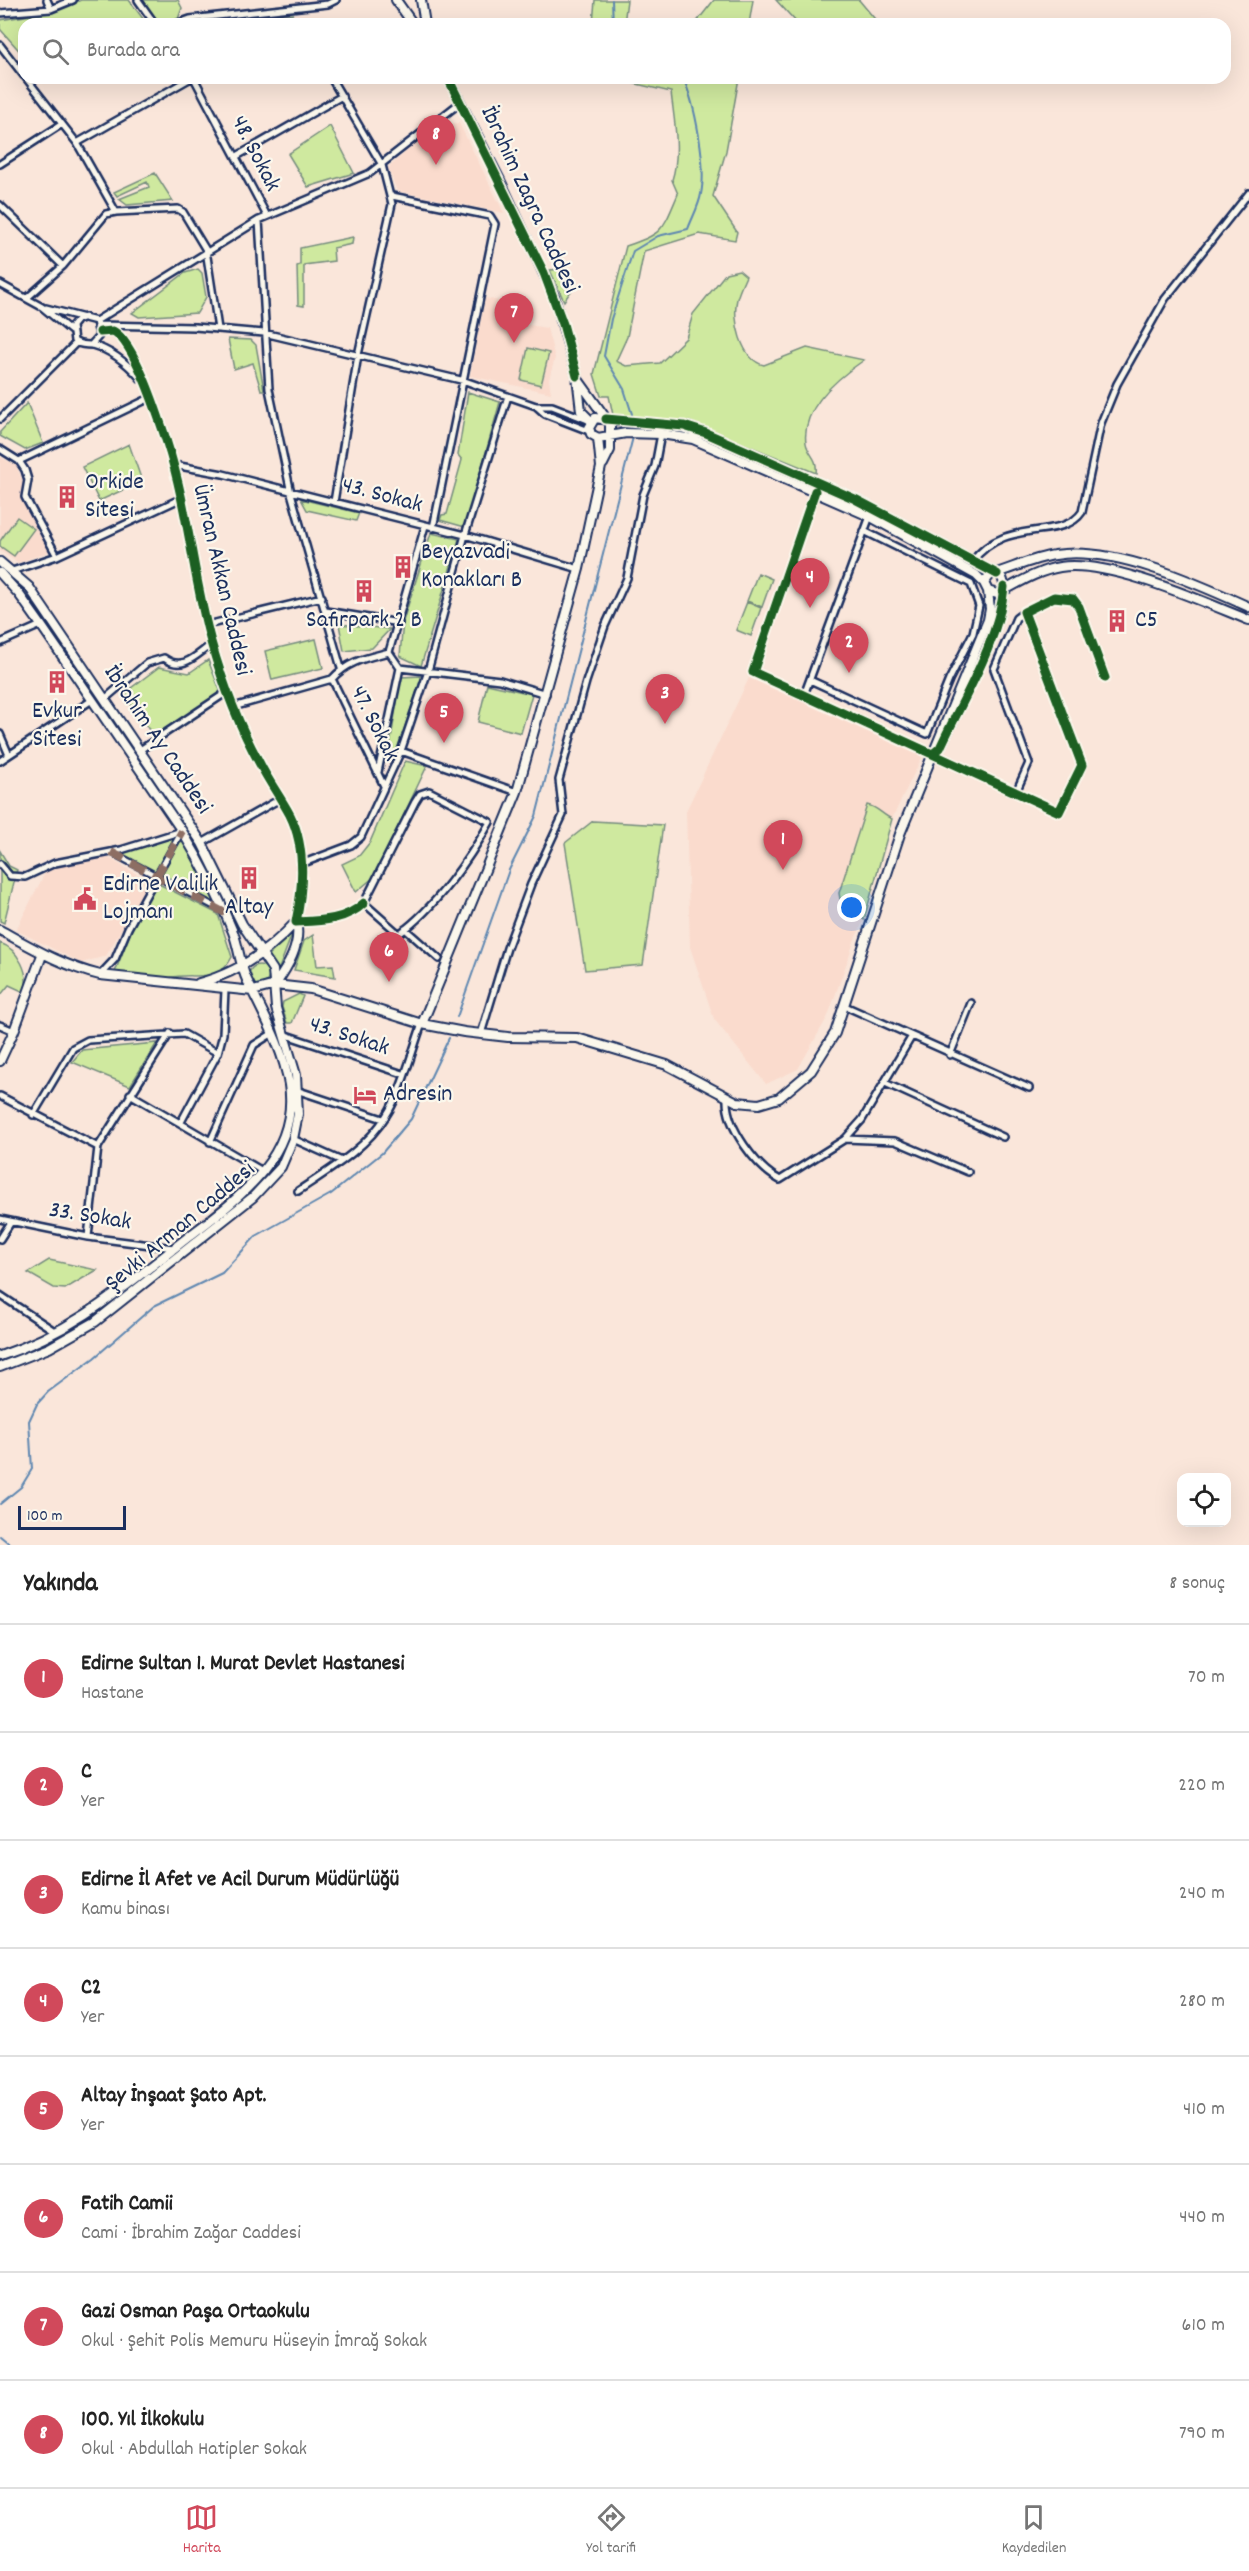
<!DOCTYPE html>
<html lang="tr">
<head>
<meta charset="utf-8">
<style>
  body { margin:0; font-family:Dekko,sans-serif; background:#f2f2f2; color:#222 }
  .controls { position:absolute; right:18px; bottom:18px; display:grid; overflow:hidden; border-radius:12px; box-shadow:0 6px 24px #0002 }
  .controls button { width:54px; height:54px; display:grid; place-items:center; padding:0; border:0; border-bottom:2px solid #e0e0e0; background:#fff; color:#222; font:30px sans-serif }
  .scale { position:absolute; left:18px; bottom:15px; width:108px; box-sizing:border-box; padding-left:6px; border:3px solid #1b2f5e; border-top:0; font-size:16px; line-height:21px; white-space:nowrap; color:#1b2f5e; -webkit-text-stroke:4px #fbf7ec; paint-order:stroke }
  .you { position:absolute; left:852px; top:908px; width:21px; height:21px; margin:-15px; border:4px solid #fff; border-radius:50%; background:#1a73e8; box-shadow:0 0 0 9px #1a73e833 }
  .badge { display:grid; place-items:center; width:39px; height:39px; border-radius:50%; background:#d1495b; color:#fff; font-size:20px; font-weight:700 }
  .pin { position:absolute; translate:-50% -50px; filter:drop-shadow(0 2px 3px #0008) }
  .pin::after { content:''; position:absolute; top:32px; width:21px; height:18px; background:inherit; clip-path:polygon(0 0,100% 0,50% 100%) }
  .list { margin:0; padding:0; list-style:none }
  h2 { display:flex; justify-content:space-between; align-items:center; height:78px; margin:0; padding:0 24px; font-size:26px }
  h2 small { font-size:20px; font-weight:400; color:#767676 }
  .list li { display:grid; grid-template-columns:39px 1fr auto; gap:18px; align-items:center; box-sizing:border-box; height:108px; padding:0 24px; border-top:2px solid #e0e0e0 }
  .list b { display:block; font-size:22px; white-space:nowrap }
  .list p { margin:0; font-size:20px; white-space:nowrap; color:#767676 }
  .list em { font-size:20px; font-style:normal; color:#767676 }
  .icon { flex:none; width:33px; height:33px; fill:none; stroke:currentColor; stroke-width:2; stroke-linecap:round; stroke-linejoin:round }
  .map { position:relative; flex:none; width:1249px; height:1545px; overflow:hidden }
  .search { position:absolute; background:#fff; box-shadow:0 6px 24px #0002; left:18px; right:18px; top:18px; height:66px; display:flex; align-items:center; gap:15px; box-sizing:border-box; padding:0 21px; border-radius:18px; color:#767676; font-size:22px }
  .sheet { height:942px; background:#fff }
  nav { display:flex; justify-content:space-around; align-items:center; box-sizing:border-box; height:84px; border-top:2px solid #e0e0e0; background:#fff; font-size:16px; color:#767676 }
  nav a { display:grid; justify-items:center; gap:3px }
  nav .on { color:#d1495b }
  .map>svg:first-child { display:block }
  .built { fill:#fadbcd }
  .green { fill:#cfe99f; stroke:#758c7e; stroke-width:1.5 }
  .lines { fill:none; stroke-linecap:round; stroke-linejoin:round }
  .stream { stroke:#5e87b1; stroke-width:2 }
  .pedestrian-casing { stroke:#1b2f5e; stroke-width:9 }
  .minor-casing { stroke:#1b2f5e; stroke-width:10 }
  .secondary-casing { stroke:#1b2f5e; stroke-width:12 }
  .pedestrian { stroke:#fbf7ec; stroke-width:4.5 }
  .minor { stroke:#fbf7ec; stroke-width:5 }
  .secondary { stroke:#fbf7ec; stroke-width:8 }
  .quiet { stroke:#8d6e63; stroke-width:8; stroke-dasharray:15 8; stroke-linecap:butt }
  .cycleway-casing { stroke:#fbf7ec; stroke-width:13 }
  .cycleway { stroke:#1b5e20; stroke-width:9 }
  .labels { text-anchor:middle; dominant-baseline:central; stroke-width:4.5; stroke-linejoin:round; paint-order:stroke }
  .street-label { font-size:24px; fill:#1b2f5e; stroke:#fbf7ec }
  .poi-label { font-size:24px; fill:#1b2f5e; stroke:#fbf7ec; text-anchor:start }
</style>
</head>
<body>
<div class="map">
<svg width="1249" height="1545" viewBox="0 0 1249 1545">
  <rect width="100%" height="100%" fill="#fae6da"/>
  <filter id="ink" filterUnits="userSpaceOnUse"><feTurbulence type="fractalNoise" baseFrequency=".0167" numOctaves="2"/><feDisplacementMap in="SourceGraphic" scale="12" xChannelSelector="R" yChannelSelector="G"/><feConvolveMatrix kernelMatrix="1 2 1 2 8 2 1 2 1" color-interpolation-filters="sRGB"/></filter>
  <g filter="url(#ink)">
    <path class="built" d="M 459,123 L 504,213 L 397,191 L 388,168 L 435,125 Z
      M 485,298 L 519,305 L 516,323 L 547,328 L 555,358 L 549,379 L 551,393 L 470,376 Z
      M 0,457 L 16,465 L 24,484 L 21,496 L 51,551 L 18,563 L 0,551 Z
      M 749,678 L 922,757 L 892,819 L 864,920 L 855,939 L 828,1016 L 798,1069 L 766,1084 L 714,1019 L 690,947 L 686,811 Z
      M 107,857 L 149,881 L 106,956 L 81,963 L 16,930 L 47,869 Z"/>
    <path class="green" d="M 81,0 L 129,0 L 147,24 L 24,24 L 24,56 L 0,29 L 0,20 L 50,12 Z
      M 141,0 L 178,0 L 182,8 L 178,19 L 158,24 Z
      M 595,0 L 627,0 L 624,24 L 593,24 Z
      M 714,0 L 753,0 L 749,24 L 695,24 Z
      M 776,0 L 859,0 L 879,24 L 798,24 Z
      M 293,14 L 276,24 L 189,24 L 204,18 Z
      M 611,78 L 739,78 L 726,151 L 713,196 L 737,232 L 735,240 L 699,234 L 644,251 L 627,337 L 616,361 L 626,366 L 660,363 L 686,338 L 693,314 L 726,273 L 739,270 L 746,276 C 743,283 739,291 737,299 C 732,319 741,360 764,365 L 807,348 L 864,360 C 839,377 801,408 806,443 C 808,455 818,457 816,473 L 688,421 L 618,418 L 613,415 L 609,396 L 601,396 L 594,374 L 626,246 C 664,234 663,229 678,194 L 672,180 C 681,152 674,120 671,92 Z
      M 330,126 L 354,173 L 308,187 L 288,154 Z
      M 155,173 L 173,201 L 127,205 L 119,199 L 149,187 L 147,182 L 117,196 L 114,192 Z
      M 353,237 L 352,244 L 333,248 L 334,261 L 304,265 L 304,306 L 298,305 L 297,266 L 300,265 L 300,248 Z
      M 198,269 L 202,273 L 206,297 L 197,313 L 139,317 L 132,313 L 185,273 Z
      M 564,269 L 574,287 L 564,301 L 550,270 Z
      M 228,339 L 251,340 L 256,345 L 264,390 L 261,390 L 253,363 L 234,369 Z
      M 528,348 L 549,353 L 541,385 L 521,380 Z
      M 468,392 L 500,402 L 465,527 L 440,520 L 442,515 L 447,514 L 462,460 L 458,455 Z
      M 27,403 L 43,443 L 25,450 L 0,436 L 0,432 Z
      M 129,444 L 142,481 L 99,501 L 82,467 Z
      M 301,499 L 359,513 L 356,521 L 307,510 Z
      M 17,517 L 34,529 L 14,556 L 0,546 L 0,541 Z
      M 431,533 L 459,539 L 421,666 L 400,656 L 403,621 Z
      M 758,573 L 772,579 L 762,607 L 747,601 Z
      M 747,602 L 761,608 L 751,636 L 736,630 Z
      M 339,624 L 390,629 L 372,648 L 344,651 Z
      M 316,639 L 323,668 L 272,680 L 265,651 Z
      M 208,660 L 221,693 L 155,738 L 126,698 L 127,691 L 159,667 L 189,673 Z
      M 422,676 L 396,753 L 393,759 L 389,751 L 401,677 Z
      M 487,684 L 532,694 L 521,733 L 478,722 Z
      M 405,761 L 427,766 L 374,877 L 356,892 L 342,864 L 359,856 L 370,842 Z
      M 867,805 C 878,807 882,815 892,819 L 864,920 L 840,899 L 839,893 Z
      M 593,821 L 663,825 L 643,965 L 585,970 L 565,843 Z
      M 182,831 L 225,913 L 111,852 Z
      M 0,851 L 9,866 L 17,870 L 4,923 L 0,921 Z
      M 157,883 L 218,914 L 232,957 C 218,986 193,971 169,978 L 115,972 L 132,929 Z
      M 292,934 L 278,971 L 269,955 Z
      M 313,935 L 317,966 L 333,965 L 335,977 L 294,970 L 304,941 Z
      M 0,943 C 18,949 31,974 24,992 L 9,985 L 0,996 Z
      M249 975a10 10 0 1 1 20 0a10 10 0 1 1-20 0Z
      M 299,994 L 303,996 L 292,1023 L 287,1023 L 282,1007 L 283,1002 Z
      M 157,1043 L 130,1086 L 72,1062 L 82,1050 Z
      M 49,1260 L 97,1270 L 65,1289 L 54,1288 L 28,1273 Z"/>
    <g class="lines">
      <path class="stream" d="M 612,0 L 613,24
        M 632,414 L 624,389 L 604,356 L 611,319 L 633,251 L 658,236 L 688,229 C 692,218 699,206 701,194 C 707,166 695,103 683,78
        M 457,1017 L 509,870 L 536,816 L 633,437
        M 0,1504 L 21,1487 L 32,1469 L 29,1421 L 37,1404 L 48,1392 L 94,1358 L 154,1306 L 222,1273 L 256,1236 L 331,1194 L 382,1153 L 411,1119 L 449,1038
        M 0,1536 L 11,1545"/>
      <g class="pedestrian-casing">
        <path id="pedestrian" d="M 111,852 L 223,911
          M 156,877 L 182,831"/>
      </g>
      <g class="minor-casing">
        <path id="minor" d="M 47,0 L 51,9
          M 138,0 L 155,24
          M 0,13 L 51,9 L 73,0
          M 176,24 L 190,19 L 328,4 L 336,0
          M 295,24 L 297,24
          M 0,45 L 24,76
          M 26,78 L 77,143 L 116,212 L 106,214 L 63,266 L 27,298
          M 194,78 L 267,216
          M 331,78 L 382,165 L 392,204 L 358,355 L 334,502
          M 77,143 L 191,78
          M 237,156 L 342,96
          M 0,164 L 62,124
          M 392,196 L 490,216 L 495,224 L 433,528
          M 0,205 L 63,266
          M 116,212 L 178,209 L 183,212 L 206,250 L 218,329
          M 259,220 L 269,389 L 291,493 L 341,668
          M 0,284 L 42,307 L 71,331
          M 46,308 L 96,321 L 99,336 L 91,345
          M 85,317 L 77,320 L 72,326 L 74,341 C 81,346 85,344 92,345 C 111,350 128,364 141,379
          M 96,321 L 259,220 L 370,173 L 461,102
          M 98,325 L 195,327 L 264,333 L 465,381 L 536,406 L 552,406 L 588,420
          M 100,332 L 113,331 C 135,342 159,418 167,443 C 188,508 193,577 211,642 C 223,684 239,726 260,764 C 269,782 281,798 290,815 C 306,847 303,888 296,922 C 320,921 345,921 364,903
          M 536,406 L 545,414 L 589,431
          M 0,419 L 76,343
          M 0,449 L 19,461 L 25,470 L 28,480 L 25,497 L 57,556
          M 19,461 L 150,398
          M 174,465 L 223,474 L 465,535 L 579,569
          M 815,491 L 753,672 L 1059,812 L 1082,765 L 1024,612 L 1054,597 L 1073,599 L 1079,607 L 1105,678
          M 972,562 C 1005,516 1062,542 1082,512 L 1101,423 L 1117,384 L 1165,299 L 1249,193
          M 12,571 L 57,556 L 182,498
          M 326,611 L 399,623
          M 207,625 L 322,597
          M 0,643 L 41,625
          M 400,668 L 500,680 L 546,694
          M 332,679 L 384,786
          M 810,680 L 927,734 L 949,680 L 973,633 L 979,606 L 971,584 L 864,531
          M 804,695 L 873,508
          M 106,698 L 147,663 L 164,658 C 183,672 196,655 212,644
          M 233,707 L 332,679 C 348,661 366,658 389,652 L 425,526
          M 0,734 L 9,755
          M 140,750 L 227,692
          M 401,751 L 517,792
          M 0,761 L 92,700
          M 378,772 L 400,668 L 389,652
          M 429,791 L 490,822 C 469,860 434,909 399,934 L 364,903 L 415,802 L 420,794 Z
          M 1016,792 L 1029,763 L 994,669 L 1016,618 L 1024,612
          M 202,843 L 280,799
          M 0,864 L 10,876 L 25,877 L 55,863 L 121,850 L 182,831
          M 301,864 L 351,845 L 361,837 L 401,751 L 428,671 L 465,535 L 508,396
          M 405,929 L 439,959
          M 100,975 L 115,959 L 128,928 L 156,877
          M 845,1006 L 1029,1088
          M 0,1025 L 14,1031
          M 283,1034 L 403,1074
          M 481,1034 L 507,948 L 531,884 L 563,815 L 559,780 L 586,682 L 605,626 L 627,578 L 643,495 L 655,466 L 661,434
          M 950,1055 L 971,1003
          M 885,1083 L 1003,1137
          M 299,1091 L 383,1119
          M 130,1094 L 264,1172
          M 0,1096 L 98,1147 L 88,1237
          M 727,1099 C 726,1127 756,1167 780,1180 L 845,1139 L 862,1120 L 912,1036
          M 33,1115 L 73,1048 L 88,1040 L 184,1034 L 218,1053
          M 181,1122 L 218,1053 L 223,1034 L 225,990
          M 293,1139 L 342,1161
          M 845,1139 L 895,1141 L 968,1172
          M 210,1142 L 254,1045 L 273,1033
          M 98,1147 L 170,1033
          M 298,1191 C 329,1170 366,1149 386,1116 C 403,1089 411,1054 422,1024
          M 0,1219 L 88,1237 L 174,1248
          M 0,1239 L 11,1222
          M 0,1295 L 56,1332"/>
      </g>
      <g class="secondary-casing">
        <path id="secondary" d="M 396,0 L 413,24
          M 421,0 L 425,24
          M 448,78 L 500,180 L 554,296 L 577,376 L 581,411 L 591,421
          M 577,378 L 610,424 L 610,450 L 603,464
          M 0,562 L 29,587 L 202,843 L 242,924 L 273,970 L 276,1008 L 296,1075 L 298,1114 L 293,1139 L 281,1167 L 253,1197 L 95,1322 L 49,1348 L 0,1367
          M 0,573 L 19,594 L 41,625 L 182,831 C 202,864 219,897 233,932 C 239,948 240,965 247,980 C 263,1014 283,1047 289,1085 C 301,1163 223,1208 172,1250 C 116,1294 69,1333 0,1356
          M 984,583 L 990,575 C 1011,569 1033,558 1055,555 C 1113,545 1196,583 1249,607
          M 988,591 L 997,594 C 1017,584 1036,571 1060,567 C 1109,559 1201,601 1249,620
          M 0,930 C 33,948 63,966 100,975 L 253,991 L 275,985 C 287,968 302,944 296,922
          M 199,983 C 237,973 269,951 296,922
          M 275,985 L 311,989 L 422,1024 L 464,1032 L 508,1037 L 577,1038 L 667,1065 L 737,1102 L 759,1104 L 779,1098 L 811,1071 L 835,1033 L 900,834 L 988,620 L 990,609 L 988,591 L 984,583 L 976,575 L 869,516 L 693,439 L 661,434 L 626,433 L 598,438
          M 422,1024 L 517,792 L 579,569 L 601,467 L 598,438 L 591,434 L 589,428 L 595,418 L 624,422 L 684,426 L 706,433 L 855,499 L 1001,576 C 1018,600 953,720 940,748 L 934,753
          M 0,1061 L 14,1031 L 42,955"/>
      </g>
      <use href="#pedestrian" class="pedestrian"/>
      <use href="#minor" class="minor"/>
      <use href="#secondary" class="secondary"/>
      <path class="quiet" d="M 111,852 L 225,913
        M 156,877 L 182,831"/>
      <g class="cycleway-casing">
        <path id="cycleway" d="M 448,78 L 544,273 L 563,324 L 577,376
          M 100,332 L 113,331 C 135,342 159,418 167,443 C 188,508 193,577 211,642 C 223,684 239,726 260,764 C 269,782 281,798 290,815 C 306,847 303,888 296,922 C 320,921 345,921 364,903
          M 606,419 L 684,426 L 706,433 L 855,499 L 997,574
          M 815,491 L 753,672 L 1059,812 L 1082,765 L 1024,612 L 1054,597 L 1073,599 L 1079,607 L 1105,678
          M 934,753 L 940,748 C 963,698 999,642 1004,587"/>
      </g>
      <use href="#cycleway" class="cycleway"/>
    </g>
  </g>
  <defs>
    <g id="building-bare" transform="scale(1.8)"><path d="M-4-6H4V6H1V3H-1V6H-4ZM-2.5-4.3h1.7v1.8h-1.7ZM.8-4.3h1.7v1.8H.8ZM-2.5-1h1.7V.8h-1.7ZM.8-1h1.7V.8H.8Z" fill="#d1495b" stroke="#fbf7ec" stroke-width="2.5" paint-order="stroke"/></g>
    <g id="civic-bare" transform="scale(1.8)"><path d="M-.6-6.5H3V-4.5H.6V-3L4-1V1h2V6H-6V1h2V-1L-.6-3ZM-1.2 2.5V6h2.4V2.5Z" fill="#d1495b" stroke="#fbf7ec" stroke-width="2.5" paint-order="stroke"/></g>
    <g id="hotel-bare" transform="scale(1.8)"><path d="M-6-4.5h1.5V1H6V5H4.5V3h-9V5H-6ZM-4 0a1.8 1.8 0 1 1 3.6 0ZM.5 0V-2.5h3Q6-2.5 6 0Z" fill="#d1495b" stroke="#fbf7ec" stroke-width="2.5" paint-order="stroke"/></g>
  </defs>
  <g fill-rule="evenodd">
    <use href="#building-bare" x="67" y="497"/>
    <use href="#building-bare" x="403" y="567"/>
    <use href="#building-bare" x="364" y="591"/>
    <use href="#building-bare" x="1117" y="621"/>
    <use href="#building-bare" x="57" y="682"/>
    <use href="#building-bare" x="249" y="878"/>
    <use href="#civic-bare" x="85" y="899"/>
    <use href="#hotel-bare" x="365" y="1095"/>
  </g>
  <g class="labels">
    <g class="street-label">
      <text transform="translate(255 154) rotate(63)">48. Sokak</text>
      <text transform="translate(529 200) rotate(65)">İbrahim Zagra Caddesi</text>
      <text transform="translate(382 496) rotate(15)">43. Sokak</text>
      <text transform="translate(221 580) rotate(77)">Ümran Akkan Caddesi</text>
      <text transform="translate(374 724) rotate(63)">47. Sokak</text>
      <text transform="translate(157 740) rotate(56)">İbrahim Ay Caddesi</text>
      <text transform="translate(349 1037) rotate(18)">43. Sokak</text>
      <text transform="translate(90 1217) rotate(9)">33. Sokak</text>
      <text transform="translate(181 1227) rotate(-40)">Şevki Arman Caddesi</text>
    </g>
    <g class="poi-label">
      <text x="85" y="483">Orkide<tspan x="85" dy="28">Sitesi</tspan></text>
      <text x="421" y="553">Beyazvadi<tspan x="421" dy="28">Konakları B</tspan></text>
      <text x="364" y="621" text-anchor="middle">Safirpark 2 B</text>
      <text x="1135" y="621">C5</text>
      <text x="57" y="712" text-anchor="middle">Evkur<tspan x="57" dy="28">Sitesi</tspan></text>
      <text x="103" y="885">Edirne Valilik<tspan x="103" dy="28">Lojmanı</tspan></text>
      <text x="249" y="908" text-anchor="middle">Altay</text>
      <text x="383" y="1095">Adresin</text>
    </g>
  </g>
</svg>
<div class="controls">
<button><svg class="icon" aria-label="locate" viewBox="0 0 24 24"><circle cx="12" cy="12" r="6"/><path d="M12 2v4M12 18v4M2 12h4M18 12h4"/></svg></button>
</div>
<div class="scale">100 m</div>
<div class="you"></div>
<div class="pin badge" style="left:783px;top:870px">1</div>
<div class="pin badge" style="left:849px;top:673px">2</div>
<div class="pin badge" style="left:665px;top:724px">3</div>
<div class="pin badge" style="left:810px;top:608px">4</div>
<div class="pin badge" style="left:444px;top:743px">5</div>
<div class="pin badge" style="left:389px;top:982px">6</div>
<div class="pin badge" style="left:514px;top:343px">7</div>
<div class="pin badge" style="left:436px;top:165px">8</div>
<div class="search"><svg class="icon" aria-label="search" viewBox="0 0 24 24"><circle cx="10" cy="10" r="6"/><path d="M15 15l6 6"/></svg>Burada ara</div>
</div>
<section class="sheet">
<h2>Yakında<small>8 sonuç</small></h2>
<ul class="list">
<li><span class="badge">1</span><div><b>Edirne Sultan 1. Murat Devlet Hastanesi</b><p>Hastane</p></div><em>70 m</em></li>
<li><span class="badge">2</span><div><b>C</b><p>Yer</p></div><em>220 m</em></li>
<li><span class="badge">3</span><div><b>Edirne İl Afet ve Acil Durum Müdürlüğü</b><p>Kamu binası</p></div><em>240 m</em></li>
<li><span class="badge">4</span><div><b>C2</b><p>Yer</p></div><em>280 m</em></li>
<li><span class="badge">5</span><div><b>Altay İnşaat Şato Apt.</b><p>Yer</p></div><em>410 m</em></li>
<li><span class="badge">6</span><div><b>Fatih Camii</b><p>Cami · İbrahim Zağar Caddesi</p></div><em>440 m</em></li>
<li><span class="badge">7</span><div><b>Gazi Osman Paşa Ortaokulu</b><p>Okul · Şehit Polis Memuru Hüseyin İmrağ Sokak</p></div><em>610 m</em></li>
<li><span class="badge">8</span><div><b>100. Yıl İlkokulu</b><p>Okul · Abdullah Hatipler Sokak</p></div><em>790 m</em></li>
</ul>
</section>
<nav>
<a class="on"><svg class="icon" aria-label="map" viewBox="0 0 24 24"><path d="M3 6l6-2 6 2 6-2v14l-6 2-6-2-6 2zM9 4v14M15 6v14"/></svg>Harita</a>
<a><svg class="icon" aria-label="directions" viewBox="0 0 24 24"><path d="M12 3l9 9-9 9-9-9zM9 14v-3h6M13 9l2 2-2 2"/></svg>Yol tarifi</a>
<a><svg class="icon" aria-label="saved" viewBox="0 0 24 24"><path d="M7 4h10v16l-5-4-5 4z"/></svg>Kaydedilen</a>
</nav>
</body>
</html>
